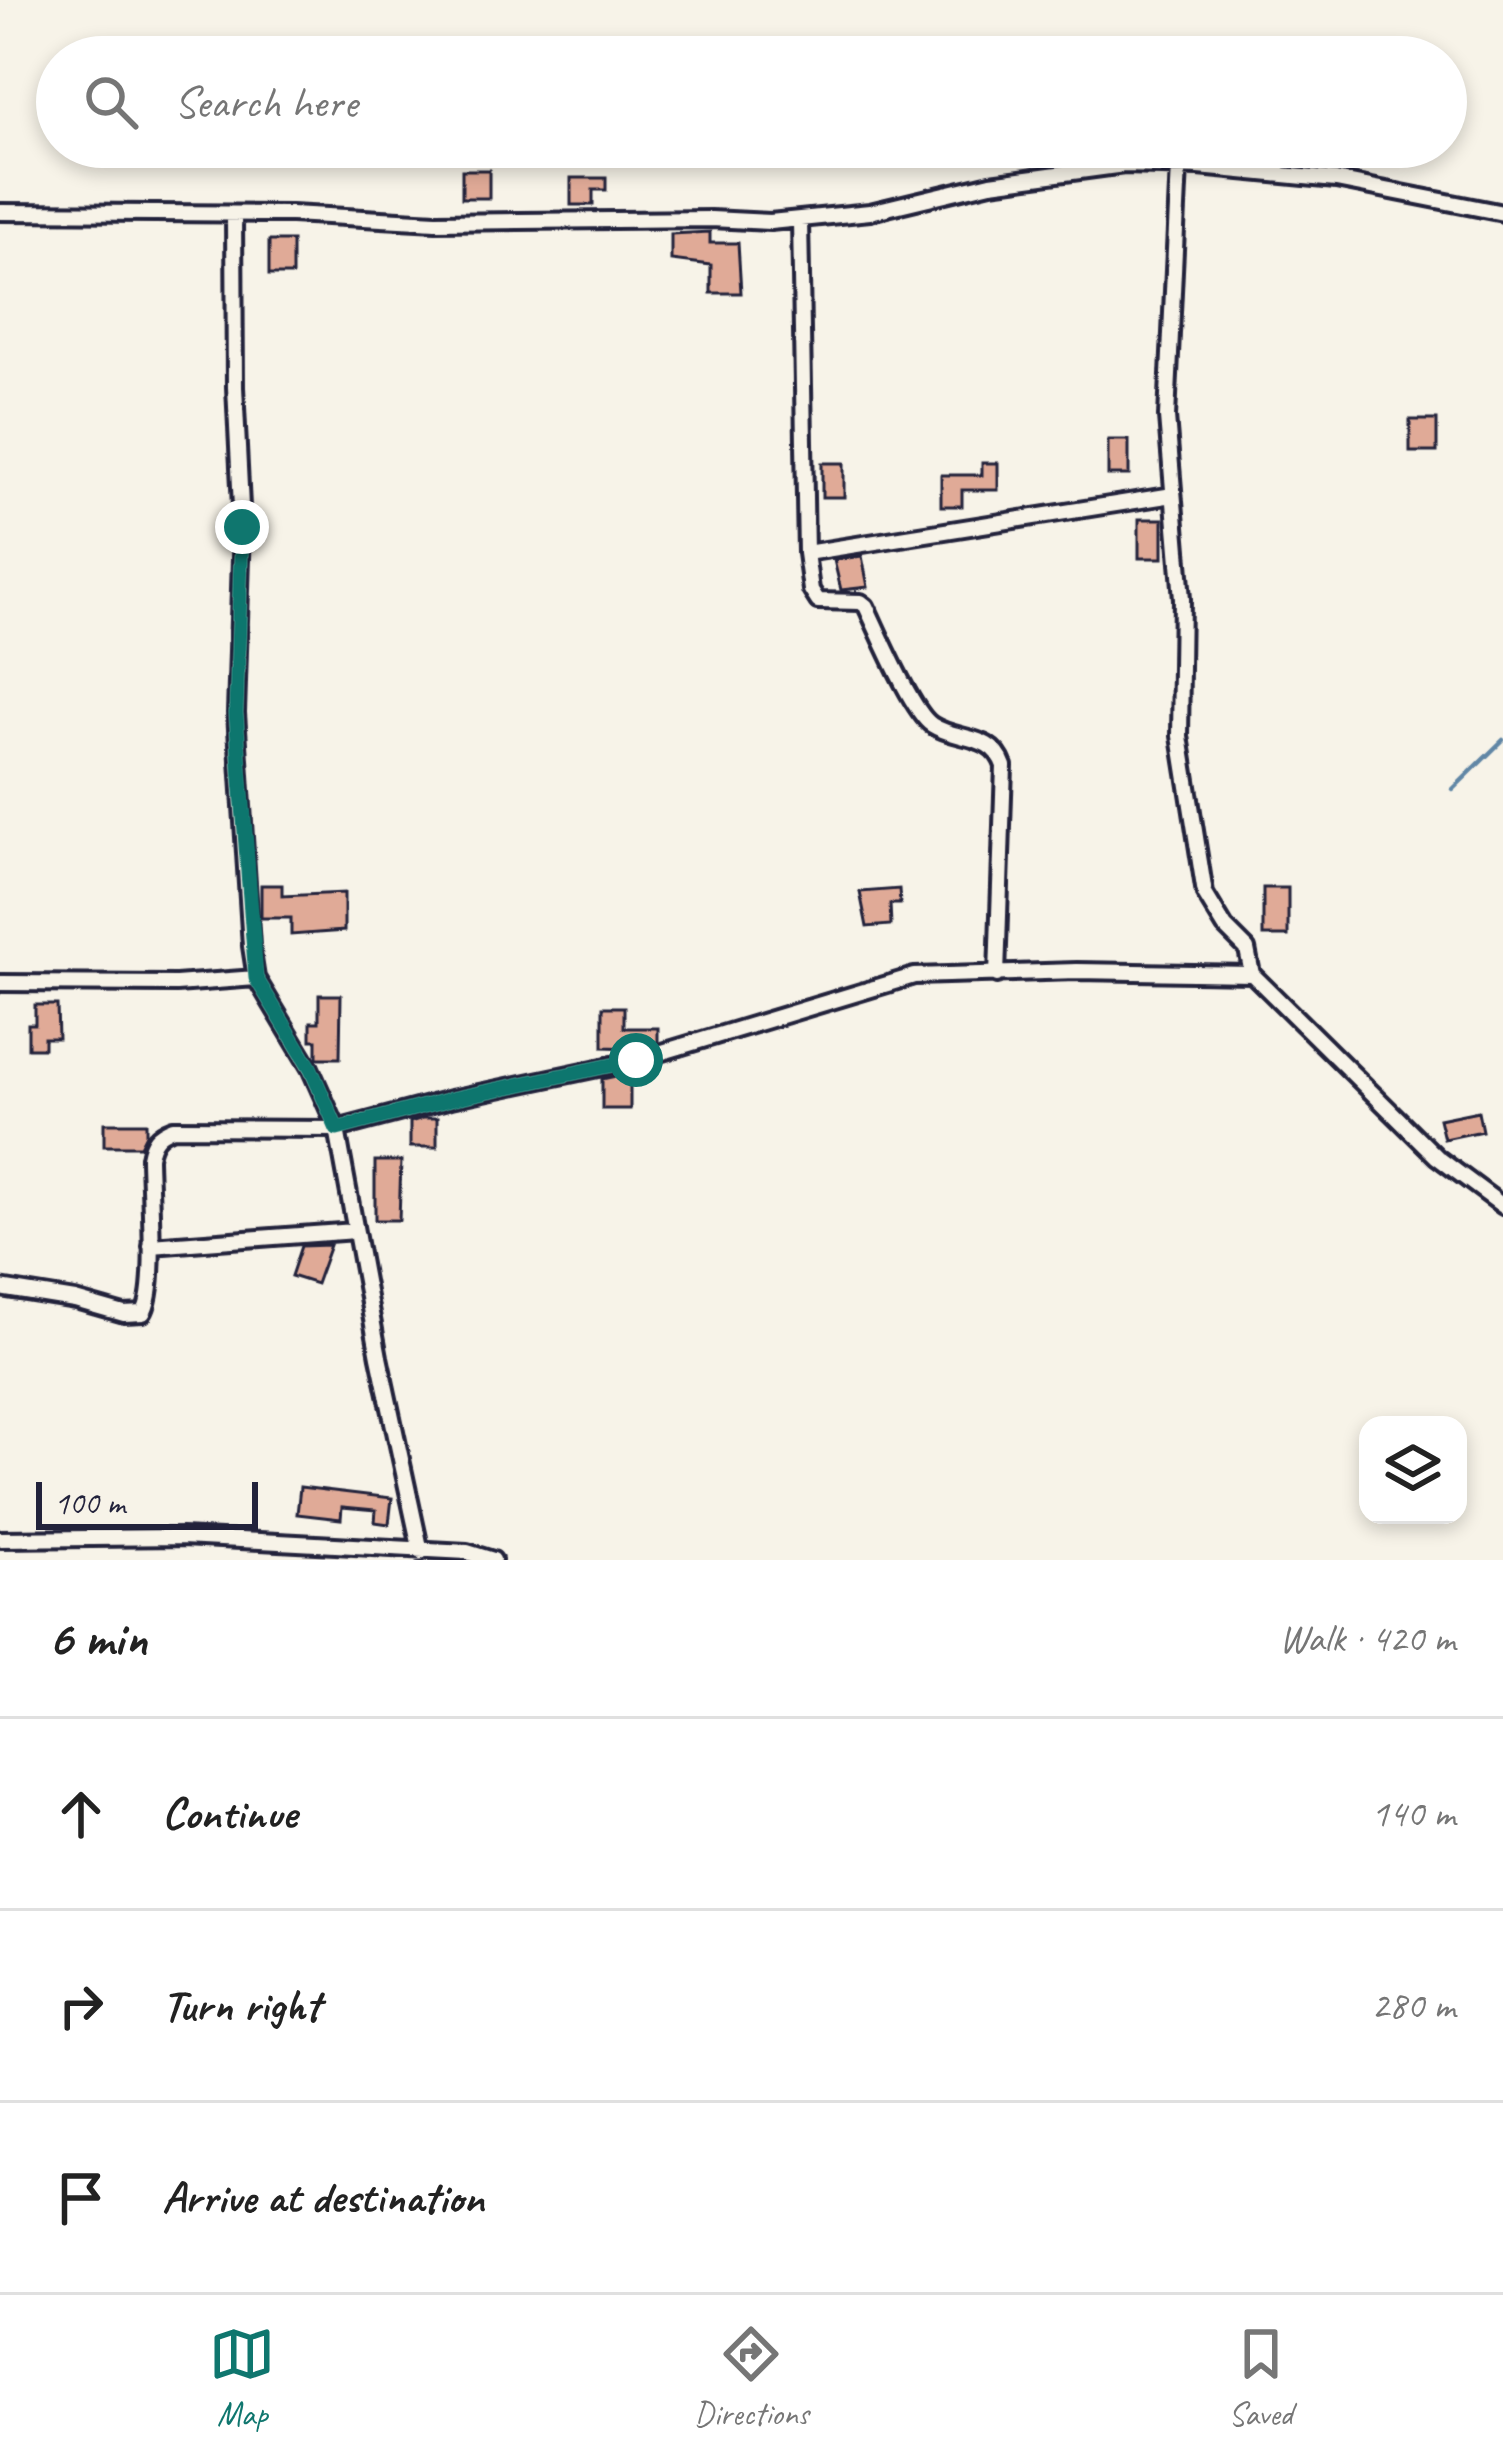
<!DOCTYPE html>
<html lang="en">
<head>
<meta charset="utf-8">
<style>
  body { margin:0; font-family:Caveat,sans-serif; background:#f2f2f2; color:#222 }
  .controls { position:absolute; right:36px; bottom:36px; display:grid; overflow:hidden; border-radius:24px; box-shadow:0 6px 18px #0003 }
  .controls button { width:108px; height:108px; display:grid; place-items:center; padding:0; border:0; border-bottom:3px solid #e0e0e0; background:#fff; color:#222; font:60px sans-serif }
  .scale { position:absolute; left:36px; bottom:30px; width:222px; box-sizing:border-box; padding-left:12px; border:6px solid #22223b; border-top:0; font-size:33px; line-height:42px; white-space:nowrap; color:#22223b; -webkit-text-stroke:9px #f7f3e8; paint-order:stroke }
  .stop { position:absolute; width:36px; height:36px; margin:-27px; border:9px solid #0f766e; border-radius:50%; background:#fff }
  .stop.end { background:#0f766e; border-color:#fff; box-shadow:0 3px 12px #0008 }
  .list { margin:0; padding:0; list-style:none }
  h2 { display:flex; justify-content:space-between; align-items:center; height:156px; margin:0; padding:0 48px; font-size:51px }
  h2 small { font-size:39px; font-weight:400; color:#767676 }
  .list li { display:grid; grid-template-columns:78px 1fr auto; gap:36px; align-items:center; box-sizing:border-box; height:192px; padding:0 48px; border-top:3px solid #e0e0e0 }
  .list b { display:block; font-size:45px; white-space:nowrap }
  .list em { font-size:39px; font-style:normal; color:#767676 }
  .icon { flex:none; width:66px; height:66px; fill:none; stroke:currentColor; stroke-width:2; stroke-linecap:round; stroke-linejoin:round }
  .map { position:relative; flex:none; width:1503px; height:1560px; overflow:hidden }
  .search { position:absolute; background:#fff; box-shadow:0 6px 18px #0003; left:36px; right:36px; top:36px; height:132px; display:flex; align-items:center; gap:30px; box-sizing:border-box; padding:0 42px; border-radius:66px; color:#767676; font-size:45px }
  .sheet { height:732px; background:#fff }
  nav { display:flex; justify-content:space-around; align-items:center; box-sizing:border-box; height:168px; border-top:3px solid #e0e0e0; background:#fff; font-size:33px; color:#767676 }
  nav a { display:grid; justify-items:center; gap:6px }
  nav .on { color:#0f766e }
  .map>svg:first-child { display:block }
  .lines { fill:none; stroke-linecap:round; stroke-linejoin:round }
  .stream { stroke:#6186a5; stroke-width:4.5 }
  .building { fill:#e0aa97; stroke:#22223b; stroke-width:3 }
  .street-casing { stroke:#22223b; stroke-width:22 }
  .street { stroke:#f7f3e8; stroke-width:14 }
  .route { stroke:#0f766e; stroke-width:15 }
</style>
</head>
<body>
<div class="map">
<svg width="1503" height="1560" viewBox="0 0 1503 1560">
  <rect width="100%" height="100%" fill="#f7f3e8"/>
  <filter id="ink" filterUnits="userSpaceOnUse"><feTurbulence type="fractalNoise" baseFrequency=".00833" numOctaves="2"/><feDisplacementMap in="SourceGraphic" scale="24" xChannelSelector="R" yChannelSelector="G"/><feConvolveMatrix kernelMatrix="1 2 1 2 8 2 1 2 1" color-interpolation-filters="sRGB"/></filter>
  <g filter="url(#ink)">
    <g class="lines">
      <path class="stream" d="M 1453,789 L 1503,740"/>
    </g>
    <path class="building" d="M 462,170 L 489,170 L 489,198 L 462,198 Z
      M 571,178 L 606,178 L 606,190 L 593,190 L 593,205 L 571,205 Z
      M 710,232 L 710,243 L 738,243 L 741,293 L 711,293 L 711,265 L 671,260 L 671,234 Z
      M 269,241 L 292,241 L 292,275 L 269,275 Z
      M 1410,420 L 1437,420 L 1437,452 L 1410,452 Z
      M 1108,440 L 1129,440 L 1129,475 L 1108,475 Z
      M 822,463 L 844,463 L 844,497 L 822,497 Z
      M 982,463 L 998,463 L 998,490 L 962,490 L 962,506 L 941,506 L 941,475 L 982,475 Z
      M 1139,519 L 1163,519 L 1163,558 L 1139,558 Z
      M 862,556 L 868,587 L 841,590 L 834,560 Z
      M 261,885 L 282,885 L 282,896 L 344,893 L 344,931 L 291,935 L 291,918 L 261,918 Z
      M 1263,888 L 1288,888 L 1288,936 L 1263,936 Z
      M 899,889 L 900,904 L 890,904 L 891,925 L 867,927 L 860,892 Z
      M 319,995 L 341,995 L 340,1058 L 317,1058 L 317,1040 L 311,1040 L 311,1022 L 319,1022 Z
      M 35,1005 L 57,1005 L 58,1038 L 44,1038 L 44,1048 L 28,1048 L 28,1024 L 35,1024 Z
      M 603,1007 L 624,1007 L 624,1028 L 658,1028 L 658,1042 L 636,1048 L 603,1047 Z
      M 630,1073 L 630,1109 L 602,1109 L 602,1079 Z
      M 1478,1111 L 1482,1131 L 1444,1139 L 1439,1119 Z
      M 423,1118 L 437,1118 L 437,1147 L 410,1147 L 410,1122 Z
      M 104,1123 L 146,1123 L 146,1134 L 140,1146 L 104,1146 Z
      M 375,1161 L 401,1161 L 399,1220 L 375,1220 Z
      M 330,1245 L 316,1284 L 291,1276 L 301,1246 Z
      M 300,1487 L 392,1498 L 389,1524 L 375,1522 L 376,1510 L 342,1507 L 341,1519 L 297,1514 Z"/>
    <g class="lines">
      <g class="street-casing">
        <path id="street" d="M 1179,166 L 1167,417 L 1182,599 L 1180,736 L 1205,894 L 1225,927 L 1247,949 L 1252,974
          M 0,212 L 291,214 L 436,222 L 711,219 L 770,222 L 870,212 L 991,183 L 1124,165 L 1199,167 L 1336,180 L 1503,213
          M 234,215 L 235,387 L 242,527 L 236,713 L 251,946 L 256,978 L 310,1068 L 337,1129 L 379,1357 L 421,1552
          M 800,220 L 806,553 L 811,590 L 818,601 L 861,602 L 866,606 C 878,631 912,712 932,725 C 958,742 992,732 1004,766 L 997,975
          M 806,553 L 1173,495
          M 0,983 L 176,984 L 256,978
          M 151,1246 L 355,1231
          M 0,1288 L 75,1300 L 124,1314 L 143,1313 C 158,1293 149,1188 149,1157 C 152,1141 157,1134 173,1128 L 337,1129 L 451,1099 L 636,1060 L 914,976 L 1077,971 L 1252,974 L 1437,1157 L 1503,1206
          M 0,1539 L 182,1537 L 467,1552 L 493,1560"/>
      </g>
      <use href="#street" class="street"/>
    </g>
  </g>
  <g class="lines" filter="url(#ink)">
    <path class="route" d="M 242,527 L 236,713 L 256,978 L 310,1067 L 337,1129 L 451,1099 L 636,1060"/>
  </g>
</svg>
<div class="controls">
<button><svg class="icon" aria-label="layers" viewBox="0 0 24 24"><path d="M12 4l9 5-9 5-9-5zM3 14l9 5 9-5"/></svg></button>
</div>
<div class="scale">100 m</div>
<div class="stop" style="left:636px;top:1060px"></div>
<div class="stop end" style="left:242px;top:527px"></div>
<div class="search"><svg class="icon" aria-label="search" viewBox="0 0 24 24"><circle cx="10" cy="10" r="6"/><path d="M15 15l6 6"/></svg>Search here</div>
</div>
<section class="sheet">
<h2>6 min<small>Walk · 420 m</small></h2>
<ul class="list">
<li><svg class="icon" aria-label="ahead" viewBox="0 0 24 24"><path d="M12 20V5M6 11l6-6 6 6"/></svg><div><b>Continue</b></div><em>140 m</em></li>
<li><svg class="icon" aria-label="right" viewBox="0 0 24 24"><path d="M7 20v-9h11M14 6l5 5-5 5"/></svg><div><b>Turn right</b></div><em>280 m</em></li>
<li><svg class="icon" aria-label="arrive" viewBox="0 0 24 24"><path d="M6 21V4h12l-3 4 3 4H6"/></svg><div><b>Arrive at destination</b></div></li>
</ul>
</section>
<nav>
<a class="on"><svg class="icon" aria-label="map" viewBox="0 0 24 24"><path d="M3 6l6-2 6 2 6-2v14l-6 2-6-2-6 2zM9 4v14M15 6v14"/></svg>Map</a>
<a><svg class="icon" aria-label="directions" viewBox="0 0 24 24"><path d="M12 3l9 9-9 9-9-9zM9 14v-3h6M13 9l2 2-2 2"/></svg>Directions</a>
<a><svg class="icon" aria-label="saved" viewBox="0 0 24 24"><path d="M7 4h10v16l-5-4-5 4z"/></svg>Saved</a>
</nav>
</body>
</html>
